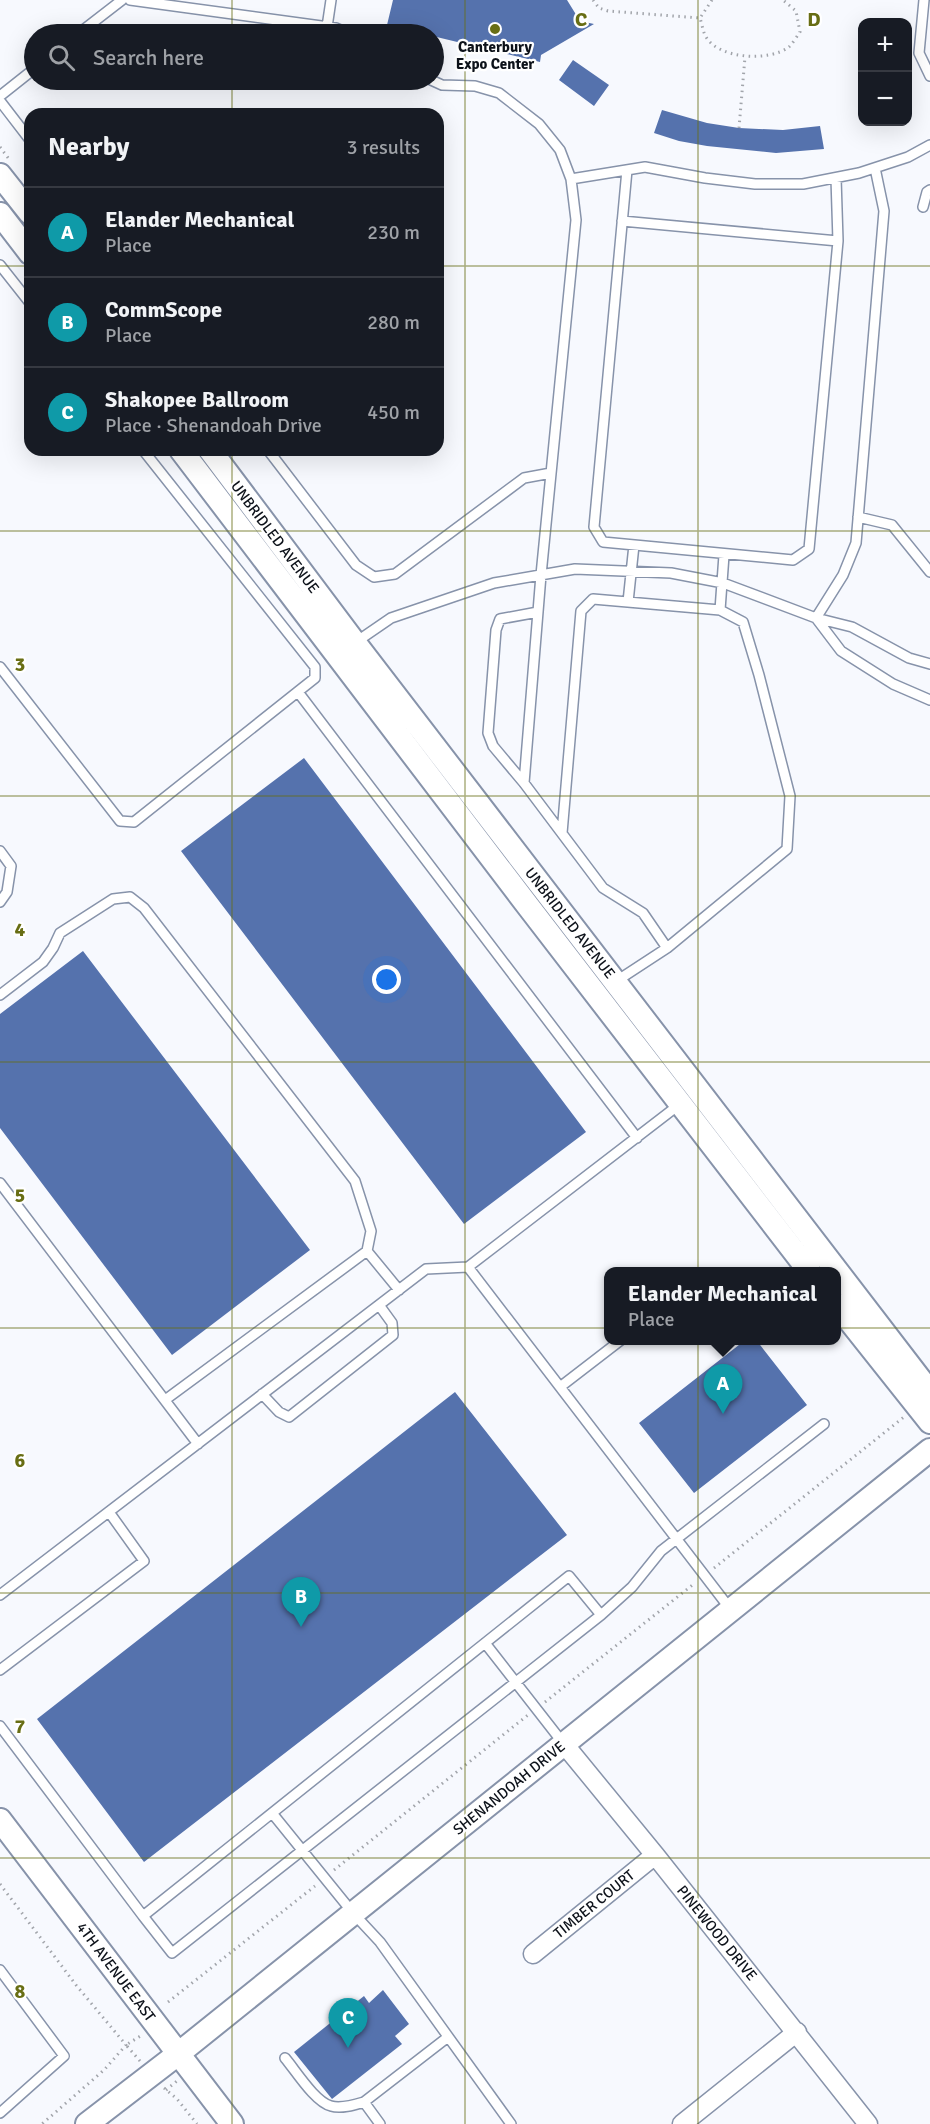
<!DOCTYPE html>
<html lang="en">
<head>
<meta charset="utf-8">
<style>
  body { margin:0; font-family:Signika,sans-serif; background:#242831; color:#f1f3f6 }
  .controls { position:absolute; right:18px; top:18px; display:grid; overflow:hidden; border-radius:12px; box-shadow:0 6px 24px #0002 }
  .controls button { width:54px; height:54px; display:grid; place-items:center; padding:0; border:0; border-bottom:2px solid #363941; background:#171b24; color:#f1f3f6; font:30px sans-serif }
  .you { position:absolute; left:387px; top:980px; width:21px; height:21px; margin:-15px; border:4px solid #fff; border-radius:50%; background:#1a73e8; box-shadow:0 0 0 9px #1a73e833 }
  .badge { display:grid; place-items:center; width:39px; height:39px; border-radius:50%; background:#0b8043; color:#fff; font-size:20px; font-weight:700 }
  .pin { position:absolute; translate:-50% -50px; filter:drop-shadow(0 2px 3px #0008) }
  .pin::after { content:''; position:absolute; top:32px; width:21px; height:18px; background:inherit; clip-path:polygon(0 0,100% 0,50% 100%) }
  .popup { position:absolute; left:604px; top:1267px; width:237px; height:78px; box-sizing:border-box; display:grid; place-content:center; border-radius:12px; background:#171b24; filter:drop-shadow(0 2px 4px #0005); font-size:20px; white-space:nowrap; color:#9ea1a6 }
  .popup b { font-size:22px; color:#f1f3f6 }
  .popup::after { content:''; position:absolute; left:50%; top:100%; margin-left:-12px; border:12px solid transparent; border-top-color:#171b24 }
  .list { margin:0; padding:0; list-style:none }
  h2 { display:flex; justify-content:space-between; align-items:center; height:78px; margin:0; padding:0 24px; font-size:26px }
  h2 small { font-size:20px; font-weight:400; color:#9ea1a6 }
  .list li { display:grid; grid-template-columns:39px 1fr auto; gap:18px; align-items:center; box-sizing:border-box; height:90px; padding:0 24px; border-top:2px solid #363941 }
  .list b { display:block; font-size:22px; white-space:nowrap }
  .list p { margin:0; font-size:20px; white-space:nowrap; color:#9ea1a6 }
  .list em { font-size:20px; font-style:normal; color:#9ea1a6 }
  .icon { flex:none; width:33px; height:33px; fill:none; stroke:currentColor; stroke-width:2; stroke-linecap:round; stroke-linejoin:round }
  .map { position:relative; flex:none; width:930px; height:2124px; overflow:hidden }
  .search { position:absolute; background:#171b24; box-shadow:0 6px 24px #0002; left:24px; top:24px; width:420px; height:66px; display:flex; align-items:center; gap:15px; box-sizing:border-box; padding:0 21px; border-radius:33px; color:#9ea1a6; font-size:22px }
  .panel { position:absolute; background:#171b24; box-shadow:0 6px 24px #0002; left:24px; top:108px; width:420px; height:348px; border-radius:18px }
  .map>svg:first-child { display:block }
  .building { fill:#5572ad }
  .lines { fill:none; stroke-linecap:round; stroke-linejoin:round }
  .service-casing { stroke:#8793aa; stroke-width:12 }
  .minor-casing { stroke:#8793aa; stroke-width:21 }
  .tertiary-casing { stroke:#8793aa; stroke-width:26 }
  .path { stroke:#a2a5ab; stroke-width:3; stroke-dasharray:1.5 4.5; stroke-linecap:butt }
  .service { stroke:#fff; stroke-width:9 }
  .minor { stroke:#fff; stroke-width:18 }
  .tertiary { stroke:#fff; stroke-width:22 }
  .grid { fill:none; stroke:#686e14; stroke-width:1.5; stroke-opacity:0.55 }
  .poi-dot { fill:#686e14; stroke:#fff; stroke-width:2 }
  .labels { text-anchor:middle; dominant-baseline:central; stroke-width:4.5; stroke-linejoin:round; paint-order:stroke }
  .poi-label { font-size:15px; font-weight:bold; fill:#0d121a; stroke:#fff }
  .street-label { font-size:15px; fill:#0d121a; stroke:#fff }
  .grid-label { font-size:20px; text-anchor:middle; font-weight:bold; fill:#686e14; stroke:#fff; stroke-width:4.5; stroke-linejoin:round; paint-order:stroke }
</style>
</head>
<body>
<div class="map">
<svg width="930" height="2124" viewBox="0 0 930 2124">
  <rect width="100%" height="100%" fill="#f7f9fe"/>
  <path class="building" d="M 393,0 L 567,0 L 580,21 L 594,24 L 541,55 L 540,62 L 387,25 Z
    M 573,60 L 609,85 L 594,106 L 559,80 Z
    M 662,110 L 707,123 L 739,128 L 783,130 L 820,126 L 824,149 L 776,153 L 707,146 L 679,141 L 654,133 Z
    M 304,758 L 586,1132 L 464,1224 L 181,851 Z
    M 83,951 L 310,1250 L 172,1355 L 0,1128 L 0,1014 Z
    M 744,1341 L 757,1341 L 807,1405 L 694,1493 L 639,1423 Z
    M 455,1392 L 567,1535 L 144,1862 L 37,1719 Z
    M 383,1990 L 409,2024 L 395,2036 L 402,2044 L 332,2099 L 294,2052 L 364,1996 L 369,2003 Z"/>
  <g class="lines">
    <g class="service-casing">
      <path id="service" d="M 130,0 L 336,28 L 350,34
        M 924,0 L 919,53 L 930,76
        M 327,27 L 331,0
        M 78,34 L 122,0
        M 431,80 L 442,85 L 475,86 L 499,93 L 539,124 L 560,150 L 571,179 L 645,167 L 705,178 L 755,184 L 803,184 L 859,173 L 908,157 L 930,145
        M 0,96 L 34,69
        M 0,101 L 30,140
        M 627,170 L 594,527 L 603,542 L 793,560 L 809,549 L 838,241 L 836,178
        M 923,207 L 927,192 L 930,190
        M 622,221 L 838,241
        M 0,265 L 30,303
        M 268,450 L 356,565 L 374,577 L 395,574 L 524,478 L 551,473
        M 858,517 L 892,525 L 930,572
        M 628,602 L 634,545
        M 720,610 L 724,555
        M 538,612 L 500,619 L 496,630 L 488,733 L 493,746 L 524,783 L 603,888 L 643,913 L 667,948
        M 816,618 L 843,575 L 856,543 L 884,211 L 875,168
        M 816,618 L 841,651 L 893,684 L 930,700
        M 356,642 L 391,618 L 494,583 L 575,569 L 671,573 L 723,583 L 816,618 L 852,627 L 909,658 L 930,664
        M 0,667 L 120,821 L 134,822 L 315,678 L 315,667 L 143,450
        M 298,692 L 637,1138
        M 524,783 L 541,575 L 576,220 L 571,179
        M 562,833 L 581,611 L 593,599 L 720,610 L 743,622 L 759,675 L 790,796 L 787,849 L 667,948 L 615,982
        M 0,851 L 11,866 L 7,892 L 0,902
        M 0,995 L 43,962 L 53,948 L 60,933 L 113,899 L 130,897 L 144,908 L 355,1181 L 371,1231 L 367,1251 L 399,1290
        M 0,1183 L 198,1444
        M 468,1267 L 680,1104
        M 560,1387 L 621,1340
        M 262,1394 L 279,1412 L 289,1417 L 393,1335 L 392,1323 L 379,1305
        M 165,1400 L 367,1251
        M 569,1576 L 601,1615 L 172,1953 L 143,1916 Z
        M 0,1595 L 426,1269 L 468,1267 L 731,1610
        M 601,1615 L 632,1587 L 661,1551 L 824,1424
        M 485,1643 L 563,1743
        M 0,1670 L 144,1561 L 109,1512
        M 0,1726 L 143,1916
        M 272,1813 L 353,1913 L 380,1942 L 511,2124
        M 0,1970 L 64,2056 L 0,2113
        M 285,2058 C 296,2071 315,2102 331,2106 C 341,2109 354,2105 364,2102 L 380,2124
        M 364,2102 L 448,2037"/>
    </g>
    <g class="minor-casing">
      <path id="minor" d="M 564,1744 L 655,1855 L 868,2124
        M 533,1954 L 655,1855
        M 682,2124 L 797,2032"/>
    </g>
    <g class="tertiary-casing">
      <path id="tertiary" d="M 0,175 L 30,213
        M 0,214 L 30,253
        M 181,450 L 528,906 L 810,1272
        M 210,450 L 355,643 L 926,1387 L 930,1396
        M 837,1305 L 930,1422
        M 0,1820 L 232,2124
        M 87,2124 L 178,2054 L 930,1450"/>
    </g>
    <path class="path" d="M 593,0 L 599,8 L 608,11 L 700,18
      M 712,0 L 700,18 C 702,24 703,32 706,37 C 719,59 769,62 789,47 C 793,43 797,36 800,32 L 796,11 L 783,0
      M 739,128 L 745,57
      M 0,147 L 9,159
      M 714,1568 L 904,1417
      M 545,1702 L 695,1583
      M 334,1870 L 528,1715
      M 0,1884 L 76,1985 L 126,2045 L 104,2070 L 42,2124
      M 168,2002 L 315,1886
      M 140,2061 L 126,2045 L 142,2035
      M 164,2088 L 177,2099 L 197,2124
      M 166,2090 L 177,2081"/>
    <use href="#service" class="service"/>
    <use href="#minor" class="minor"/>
    <use href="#tertiary" class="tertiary"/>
  </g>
  <path class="grid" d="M 232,0 L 232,34M 465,0 L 465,2124M 698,0 L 698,2124M 232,80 L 232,114M 0,266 L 30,266M 438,266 L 930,266M 232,450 L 232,2124M 0,531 L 930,531M 0,796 L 930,796M 0,1062 L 930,1062M 0,1328 L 930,1328M 0,1593 L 930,1593M 0,1858 L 930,1858"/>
  <circle class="poi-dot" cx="495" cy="29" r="6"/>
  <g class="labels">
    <g class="poi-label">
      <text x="495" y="47">Canterbury<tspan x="495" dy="17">Expo Center</tspan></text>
    </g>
    <g class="street-label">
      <text transform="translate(275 537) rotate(53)">UNBRIDLED AVENUE</text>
      <text transform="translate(570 923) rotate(52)">UNBRIDLED AVENUE</text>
      <text transform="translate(509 1788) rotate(-39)">SHENANDOAH DRIVE</text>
      <text transform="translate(594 1904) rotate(-39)">TIMBER COURT</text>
      <text transform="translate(717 1933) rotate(51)">PINEWOOD DRIVE</text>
      <text transform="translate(116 1972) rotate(53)">4TH AVENUE EAST</text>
    </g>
  </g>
  <g class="grid-label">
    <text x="581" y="26">C</text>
    <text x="814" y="26">D</text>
    <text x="20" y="671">3</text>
    <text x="20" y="936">4</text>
    <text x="20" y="1202">5</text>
    <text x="20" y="1467">6</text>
    <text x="20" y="1733">7</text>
    <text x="20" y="1998">8</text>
  </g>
</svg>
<div class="controls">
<button>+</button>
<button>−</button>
</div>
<div class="you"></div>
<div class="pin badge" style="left:723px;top:1414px;background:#0f9aa8">A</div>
<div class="popup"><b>Elander Mechanical</b>Place</div>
<div class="pin badge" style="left:301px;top:1627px;background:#0f9aa8">B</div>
<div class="pin badge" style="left:348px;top:2048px;background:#0f9aa8">C</div>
<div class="search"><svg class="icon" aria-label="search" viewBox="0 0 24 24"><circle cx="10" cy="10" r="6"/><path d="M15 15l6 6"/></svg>Search here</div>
<section class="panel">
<h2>Nearby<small>3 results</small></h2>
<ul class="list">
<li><span class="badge" style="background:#0f9aa8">A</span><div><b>Elander Mechanical</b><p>Place</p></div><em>230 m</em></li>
<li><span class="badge" style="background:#0f9aa8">B</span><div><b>CommScope</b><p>Place</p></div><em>280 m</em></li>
<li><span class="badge" style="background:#0f9aa8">C</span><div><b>Shakopee Ballroom</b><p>Place · Shenandoah Drive</p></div><em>450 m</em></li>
</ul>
</section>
</div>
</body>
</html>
